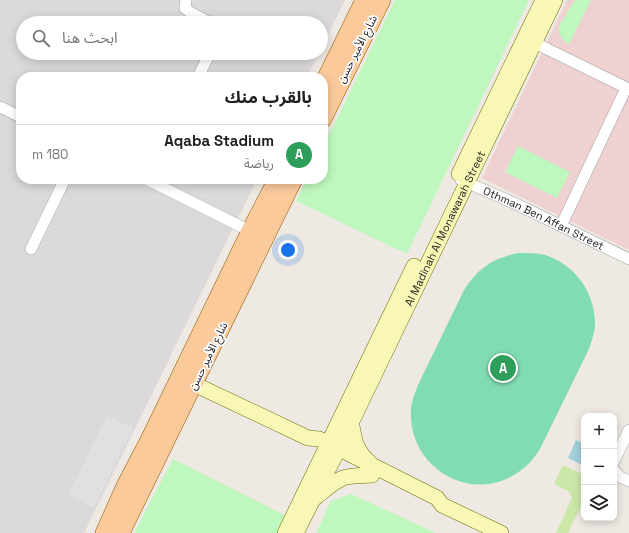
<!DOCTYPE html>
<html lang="ar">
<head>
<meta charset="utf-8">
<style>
  body { margin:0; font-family:"Space Grotesk","Noto Sans Arabic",sans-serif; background:#f6f6f6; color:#202124; direction:rtl }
  .controls { position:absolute; right:12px; bottom:12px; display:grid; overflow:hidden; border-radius:8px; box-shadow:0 2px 10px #0003 }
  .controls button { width:36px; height:36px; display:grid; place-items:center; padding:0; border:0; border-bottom:1px solid #e0e0e0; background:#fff; color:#202124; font:20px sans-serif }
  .you { position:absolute; left:288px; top:250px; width:14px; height:14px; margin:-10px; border:3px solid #fff; border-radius:50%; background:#1a73e8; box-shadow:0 0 0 6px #1a73e833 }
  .badge { display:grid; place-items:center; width:26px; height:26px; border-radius:50%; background:#2563eb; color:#fff; font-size:13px; font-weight:700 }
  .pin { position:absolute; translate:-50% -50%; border:2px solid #fff; box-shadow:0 1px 4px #0006 }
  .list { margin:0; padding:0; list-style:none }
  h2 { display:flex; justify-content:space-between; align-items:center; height:52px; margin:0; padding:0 16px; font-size:17px }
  h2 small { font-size:13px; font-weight:400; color:#757577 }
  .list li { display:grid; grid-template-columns:26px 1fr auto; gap:12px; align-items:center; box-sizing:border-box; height:60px; padding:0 16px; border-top:1px solid #e0e0e0 }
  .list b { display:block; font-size:15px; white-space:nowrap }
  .list p { margin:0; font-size:13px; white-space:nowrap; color:#757577 }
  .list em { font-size:13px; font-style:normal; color:#757577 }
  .icon { flex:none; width:22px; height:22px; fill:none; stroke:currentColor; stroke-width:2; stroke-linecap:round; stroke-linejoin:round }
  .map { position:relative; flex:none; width:629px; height:533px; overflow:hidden; direction:ltr }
  .search { position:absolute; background:#fff; box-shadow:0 2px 10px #0003; left:16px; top:16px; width:312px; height:44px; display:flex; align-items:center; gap:10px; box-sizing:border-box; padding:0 14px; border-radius:22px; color:#757577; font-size:15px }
  .panel { position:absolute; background:#fff; box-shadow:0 2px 10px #0003; left:16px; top:72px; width:312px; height:112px; border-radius:16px; direction:rtl }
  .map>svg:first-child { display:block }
  .residential { fill:#dbd9d9 }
  .commercial { fill:#efd1d2 }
  .grass { fill:#cce8a8 }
  .park { fill:#bff8bf }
  .pitch { fill:#81dcb3 }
  .parking { fill:#e0e0e0 }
  .water { fill:#a3d2db }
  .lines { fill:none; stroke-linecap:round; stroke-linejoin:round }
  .street-casing { stroke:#a3a3a3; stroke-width:12 }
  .secondary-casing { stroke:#6c7106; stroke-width:16 }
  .primary-casing { stroke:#925902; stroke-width:18 }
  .street { stroke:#fff; stroke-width:11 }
  .secondary { stroke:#f8f7b6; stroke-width:15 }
  .primary { stroke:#faca9b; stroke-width:17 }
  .labels { text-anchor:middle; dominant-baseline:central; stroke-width:3.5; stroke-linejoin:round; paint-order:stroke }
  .street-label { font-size:11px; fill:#1c1c1c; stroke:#fff }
</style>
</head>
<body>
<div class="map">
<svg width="629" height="533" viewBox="0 0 629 533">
  <rect width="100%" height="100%" fill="#eee9e2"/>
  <path class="residential" d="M 0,0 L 345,0 L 321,49 L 321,23 L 23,23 L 23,53 L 319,53 L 307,77 L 21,77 L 21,179 L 257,179 L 84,533 L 0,533 Z"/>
  <path class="commercial" d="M 567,0 L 629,0 L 629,250 L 482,178 Z"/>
  <path class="grass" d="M 563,465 L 584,475 L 584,500 L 568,533 L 556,533 L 572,498 L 568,491 L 554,484 Z"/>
  <path class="park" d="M 395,0 L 529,0 L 407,254 L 296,201 L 307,179 L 323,179 L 323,147 Z
    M 575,0 L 591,0 L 569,44 C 562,41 558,34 559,26 Z
    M 518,146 L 570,172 L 557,198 L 505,172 Z
    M 173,459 L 292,519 L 286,533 L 134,533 Z
    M 351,494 L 436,533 L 316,533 L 331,501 Z"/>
  <path class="pitch" d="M 518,253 C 527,253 536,253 545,255 C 576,265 596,294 595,326 C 594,335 591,344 587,353 L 541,447 C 534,459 526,468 514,475 C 467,503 408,465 411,411 C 411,402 415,393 418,385 L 464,290 C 479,268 491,259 518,253 Z"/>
  <path class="parking" d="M 107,415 L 133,428 L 94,508 L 68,495 Z"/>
  <path class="water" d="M 576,440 L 584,444 L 584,466 L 568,458 Z"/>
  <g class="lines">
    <g class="street-casing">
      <g id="street">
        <path d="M 186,0 L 185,8 L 190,12 L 210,23"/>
        <path d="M 535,43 L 629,89"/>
        <path d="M 198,77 L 210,53"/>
        <path d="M 0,107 L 21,117"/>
        <path d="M 146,179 L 250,231"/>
        <path id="s1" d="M 461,180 L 514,203 L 629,259"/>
        <path d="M 561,226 L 626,88"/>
        <path d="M 31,249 L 65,179"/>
        <path d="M 614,461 L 629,430"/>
        <path d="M 614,470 L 620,477 L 629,481"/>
      </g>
    </g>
    <g class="secondary-casing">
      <g id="secondary">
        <path d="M 459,174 L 543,0"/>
        <path d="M 194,384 L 308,438 L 319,439 L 328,443 L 437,498 L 442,505 L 501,533"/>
        <path d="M 351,420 C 354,439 355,449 369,462"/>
        <path d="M 316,497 C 324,491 333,482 343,478 C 352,475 363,476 372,475"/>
        <path d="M 285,533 L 414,266"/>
        <path id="s2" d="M 296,533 L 339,448 L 555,0"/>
      </g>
    </g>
    <g class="primary-casing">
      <path id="primary" d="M 323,84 L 364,0
        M 323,119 L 382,0
        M 104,533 L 125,486 L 151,436 L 250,231 L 277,179
        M 121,533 L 294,179"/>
    </g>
    <use href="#street" class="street"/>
    <use href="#secondary" class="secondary"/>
    <use href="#primary" class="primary"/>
  </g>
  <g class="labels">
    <g class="street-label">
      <text transform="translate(357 49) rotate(-63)">شارع الأمير حسن</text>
      <text stroke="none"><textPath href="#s1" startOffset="91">Othman Ben Affan Street</textPath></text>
      <text stroke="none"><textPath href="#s2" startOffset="339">Al Madinah Al Monawarah Street</textPath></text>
      <text transform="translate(208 356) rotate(-64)">شارع الأمير حسن</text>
    </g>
  </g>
</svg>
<div class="controls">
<button>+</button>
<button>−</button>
<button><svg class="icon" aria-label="layers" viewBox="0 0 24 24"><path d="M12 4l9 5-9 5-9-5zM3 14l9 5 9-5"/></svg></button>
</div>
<div class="you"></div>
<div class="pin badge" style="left:503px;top:368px;background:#2e9e5b">A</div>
<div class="search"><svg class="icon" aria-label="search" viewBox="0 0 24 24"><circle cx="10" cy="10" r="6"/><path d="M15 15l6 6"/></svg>ابحث هنا</div>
<section class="panel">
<h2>بالقرب منك<small></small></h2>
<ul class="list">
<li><span class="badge" style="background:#2e9e5b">A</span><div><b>Aqaba Stadium</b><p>رياضة</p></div><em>180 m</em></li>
</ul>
</section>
</div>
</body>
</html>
